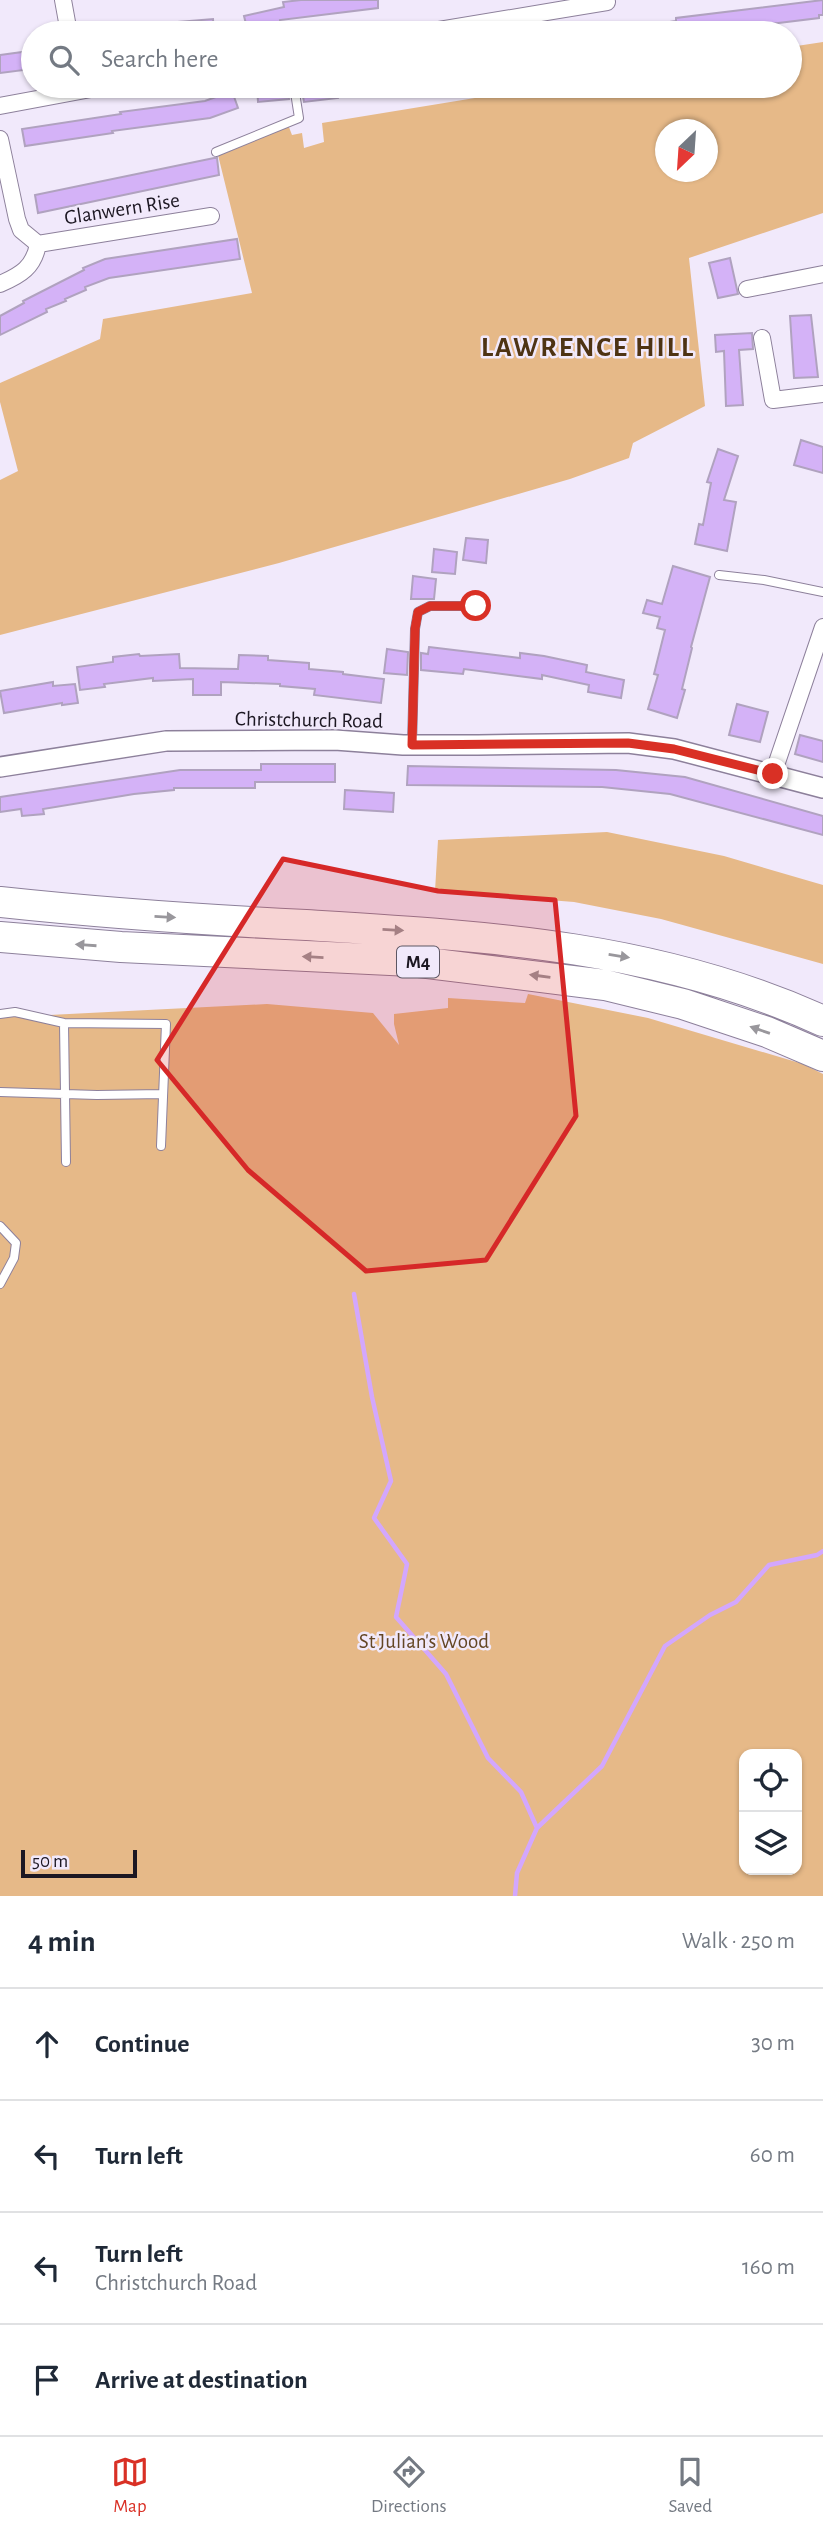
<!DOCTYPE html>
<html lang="en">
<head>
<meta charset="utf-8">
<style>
  body { margin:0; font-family:"Alegreya Sans",sans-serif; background:#f2f2f3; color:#1f2937 }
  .controls { position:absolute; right:21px; bottom:21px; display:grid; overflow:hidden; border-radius:14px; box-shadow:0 2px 5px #0004 }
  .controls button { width:63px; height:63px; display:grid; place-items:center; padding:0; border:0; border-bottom:2px solid #e0e1e3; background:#fff; color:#1f2937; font:35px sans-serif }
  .compass { position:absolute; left:655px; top:119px; width:63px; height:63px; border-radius:50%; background:#fff; box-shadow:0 2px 5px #0004; rotate:205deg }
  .scale { position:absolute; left:21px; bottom:18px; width:116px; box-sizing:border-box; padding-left:7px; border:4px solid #1c1722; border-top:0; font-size:19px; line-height:24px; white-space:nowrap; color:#1c1722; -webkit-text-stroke:5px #f1e9fb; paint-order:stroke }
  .stop { position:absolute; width:21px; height:21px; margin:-16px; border:5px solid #d93025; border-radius:50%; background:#fff }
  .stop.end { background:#d93025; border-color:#fff; box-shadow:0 2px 7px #0008 }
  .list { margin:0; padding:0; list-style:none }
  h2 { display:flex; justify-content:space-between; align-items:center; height:91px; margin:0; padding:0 28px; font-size:30px }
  h2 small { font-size:23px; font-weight:400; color:#747a83 }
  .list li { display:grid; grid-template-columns:46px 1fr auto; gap:21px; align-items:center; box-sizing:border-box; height:112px; padding:0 28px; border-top:2px solid #e0e1e3 }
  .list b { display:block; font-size:26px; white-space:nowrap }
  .list p { margin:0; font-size:23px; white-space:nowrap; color:#747a83 }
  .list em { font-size:23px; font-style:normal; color:#747a83 }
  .icon { flex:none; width:38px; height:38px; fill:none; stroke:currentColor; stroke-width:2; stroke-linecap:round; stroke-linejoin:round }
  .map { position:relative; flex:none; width:823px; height:1896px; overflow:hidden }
  .search { position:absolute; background:#fff; box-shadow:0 2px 5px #0004; left:21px; right:21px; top:21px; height:77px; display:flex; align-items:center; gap:18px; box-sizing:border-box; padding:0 24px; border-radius:38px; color:#747a83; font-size:26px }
  .sheet { height:539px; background:#fff }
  nav { display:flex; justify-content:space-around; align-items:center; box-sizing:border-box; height:98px; border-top:2px solid #e0e1e3; background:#fff; font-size:19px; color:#747a83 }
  nav a { display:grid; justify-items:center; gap:4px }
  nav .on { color:#d93025 }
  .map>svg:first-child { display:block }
  .green { fill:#e6b988; fill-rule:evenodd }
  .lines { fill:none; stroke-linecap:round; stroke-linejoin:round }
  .stream { stroke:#d3a7fd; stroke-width:4.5 }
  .building { fill:#d4b2f7; stroke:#b0a2bf; stroke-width:2 }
  .service-casing { stroke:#8d809b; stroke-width:10 }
  .minor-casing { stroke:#8d809b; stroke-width:18 }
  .tertiary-casing { stroke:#8d809b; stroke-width:22 }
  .motorway-casing { stroke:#8d809b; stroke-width:32 }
  .service { stroke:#fff; stroke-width:8 }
  .minor { stroke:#fff; stroke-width:16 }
  .tertiary { stroke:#fff; stroke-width:19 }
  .motorway { stroke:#fff; stroke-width:30 }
  .oneway { fill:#99979c }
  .route { stroke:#d93025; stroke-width:9 }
  .marked { fill:#d62828; fill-opacity:0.2; stroke:#d62828; stroke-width:5; stroke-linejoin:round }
  .labels { text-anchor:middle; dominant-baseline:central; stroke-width:5; stroke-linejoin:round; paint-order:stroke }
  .shield { fill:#f1e9fb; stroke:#5c5663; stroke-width:2 }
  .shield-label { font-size:19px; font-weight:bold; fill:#1c1722 }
  .street-label { font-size:21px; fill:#1c1722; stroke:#f1e9fb }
  .park-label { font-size:21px; fill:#644625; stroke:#f1e9fb }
  .district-label { font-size:28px; font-weight:bold; letter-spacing:2px; fill:#4e3313; stroke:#f1e9fb }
</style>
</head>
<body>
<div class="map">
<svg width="823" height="1896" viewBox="0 0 823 1896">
  <rect width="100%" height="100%" fill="#f1e9fb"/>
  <path class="green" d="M 823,42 L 823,213 L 689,258 L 705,406 L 633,443 L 629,458 L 570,479 L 279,563 L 0,635 L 0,480 L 18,471 L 0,402 L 0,383 L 100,339 L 103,319 L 252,293 L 217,151 L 287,122 L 292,135 L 302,133 L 304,148 L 324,142 L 322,123 L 518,91 L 537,86 L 790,86 L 790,47 ZM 666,130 L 708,130 L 708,172 L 666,172 Z
    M 607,832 L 724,856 L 823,885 L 823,964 L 661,919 L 574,902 L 435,891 L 438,840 Z
    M 528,994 L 648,1018 L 803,1064 L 823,1074 L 823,1896 L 0,1896 L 0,1010 L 10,1017 L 267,1004 L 373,1013 L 399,1045 L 394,1024 L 394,1014 L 448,1008 L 448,998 L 525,1003 ZM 744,1754 L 797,1754 L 797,1870 L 744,1870 Z"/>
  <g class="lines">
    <path class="stream" d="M 354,1294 L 372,1397 L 391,1481 L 374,1518 L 407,1564 L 396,1617 L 446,1674 L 488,1758 L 521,1792 L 537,1828 L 517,1873 L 515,1896
      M 537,1828 L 602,1766 L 665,1646 L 710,1615 L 736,1602 L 769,1565 L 817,1555 L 823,1551"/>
  </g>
  <path class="building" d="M 301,0 L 378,0 L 378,8 L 280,20 L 281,26 L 248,32 L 244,16 L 284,7 L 283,2 Z
    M 823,0 L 823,15 L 819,15 L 819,18 L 697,33 L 645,33 L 644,26 L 676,21 L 676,18 Z
    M 213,19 L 214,33 L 155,33 L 154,24 Z
    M 30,51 L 32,69 L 0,73 L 0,55 Z
    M 257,86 L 288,86 L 289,99 L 258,102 Z
    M 301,86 L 336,86 L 338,98 L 304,102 Z
    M 232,91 L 238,108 L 210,118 L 112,131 L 113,133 L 25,146 L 22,129 L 121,114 L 120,112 L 205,101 Z
    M 214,158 L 217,158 L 219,175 L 38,213 L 35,195 Z
    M 237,239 L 240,259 L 109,278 L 85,287 L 86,290 L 65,299 L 66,301 L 46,309 L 47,312 L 0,335 L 0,316 L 24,303 L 23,301 L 84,270 L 83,268 L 105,259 Z
    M 730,258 L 738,294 L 718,298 L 709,263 Z
    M 811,315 L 818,377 L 794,378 L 790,316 Z
    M 752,333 L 753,349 L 739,350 L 743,405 L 726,406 L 724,351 L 716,352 L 715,335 Z
    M 801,440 L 823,447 L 823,473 L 794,465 Z
    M 718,449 L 738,456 L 724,500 L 736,502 L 727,551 L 695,544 L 699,524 L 703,525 L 711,483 L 707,482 Z
    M 466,538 L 488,540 L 486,563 L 463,560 Z
    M 434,549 L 457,552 L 455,574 L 432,572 Z
    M 673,566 L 710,577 L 691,647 L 692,648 L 682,689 L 685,690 L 677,718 L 648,709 L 658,675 L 654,674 L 665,630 L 657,628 L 660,617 L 643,613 L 647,600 L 662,604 Z
    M 413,576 L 436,579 L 434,599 L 411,599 Z
    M 429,647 L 520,658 L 520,653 L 544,656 L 587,665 L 586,672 L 624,680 L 621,698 L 588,692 L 589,685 L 542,675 L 542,679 L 464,669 L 463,674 L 421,670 L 421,653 L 428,654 Z
    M 387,649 L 408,652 L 407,675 L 384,673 Z
    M 139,654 L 140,656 L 179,654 L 180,668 L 238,669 L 239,655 L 268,656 L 268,660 L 309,663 L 309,669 L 343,672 L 343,674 L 384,679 L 381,703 L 314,695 L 315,689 L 280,686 L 280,684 L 221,682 L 221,695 L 193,695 L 193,679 L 153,681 L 153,678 L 104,684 L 105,687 L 80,690 L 77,667 L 113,662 L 113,657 Z
    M 53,682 L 53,686 L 75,684 L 78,703 L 62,705 L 62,703 L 4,713 L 0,691 Z
    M 737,704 L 768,712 L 760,742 L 729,735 Z
    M 800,735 L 823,741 L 823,762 L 795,754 Z
    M 261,764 L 335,764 L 335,782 L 255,782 L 255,788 L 174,788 L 174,790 L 134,794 L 43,809 L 44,814 L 22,816 L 21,809 L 0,812 L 0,797 L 180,770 L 261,770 Z
    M 408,766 L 616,770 L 685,777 L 823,816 L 823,835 L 670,794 L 602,787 L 407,785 Z
    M 345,790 L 394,793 L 393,812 L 344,809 Z"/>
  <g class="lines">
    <g class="service-casing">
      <path id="service" d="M 216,152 L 299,118 L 294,86
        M 719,575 L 764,580 L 823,592
        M 412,745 L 415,629 L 418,612 L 430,606 L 476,606
        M 0,1014 L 15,1012 L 64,1023 L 166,1024 L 161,1146
        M 64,1023 L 66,1162
        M 0,1092 L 97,1095 L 163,1094
        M 0,1226 L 16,1243 L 14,1258 L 0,1284"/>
    </g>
    <g class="minor-casing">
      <path id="minor" d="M 63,0 L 69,33
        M 421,33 L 607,2
        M 0,106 L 107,86
        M 0,139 L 17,219 L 21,230 L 38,244 C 34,267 21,275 0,284
        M 38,244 L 211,216
        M 747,289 L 823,274
        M 762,338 L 773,400 L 823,394
        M 773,774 L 823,627"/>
    </g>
    <g class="tertiary-casing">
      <path id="tertiary" d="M 0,767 L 166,741 L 335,740 L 403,745 L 478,745 L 628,743 L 674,749 L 823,788"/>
    </g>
    <g class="motorway-casing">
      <path id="motorway" d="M 0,902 C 102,913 204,920 306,925 C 486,936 656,945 823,1021
        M 0,937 L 121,947 L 411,961 L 605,985 L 683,1004 L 767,1032 L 823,1056"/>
    </g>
    <use href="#service" class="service"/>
    <use href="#minor" class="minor"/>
    <use href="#tertiary" class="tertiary"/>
    <use href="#motorway" class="motorway"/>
  </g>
  <defs><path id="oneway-solid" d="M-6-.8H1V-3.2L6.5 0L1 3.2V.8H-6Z" transform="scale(1.75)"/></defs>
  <g class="oneway">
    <use href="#oneway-solid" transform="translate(165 917) rotate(3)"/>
    <use href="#oneway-solid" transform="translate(393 930) rotate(3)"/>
    <use href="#oneway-solid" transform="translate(86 945) rotate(-176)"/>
    <use href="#oneway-solid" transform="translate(619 956) rotate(9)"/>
    <use href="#oneway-solid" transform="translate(313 957) rotate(-177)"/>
    <use href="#oneway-solid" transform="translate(540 976) rotate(-172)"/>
    <use href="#oneway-solid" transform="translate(760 1030) rotate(-161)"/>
  </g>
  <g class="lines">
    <path class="route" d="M 476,606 L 430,606 L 418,612 L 415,629 L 412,745 L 628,743 L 674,749 L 773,774"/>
  </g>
  <path class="marked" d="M 283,859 L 438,891 L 555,900 L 576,1116 L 486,1260 L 366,1271 L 248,1170 L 157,1060 Z"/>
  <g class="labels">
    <rect class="shield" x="397" y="946.5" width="42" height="31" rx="5"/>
    <g class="shield-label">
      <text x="418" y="962">M4</text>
    </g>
    <g class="street-label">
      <text transform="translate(122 209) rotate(-9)">Glanwern Rise</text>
      <text transform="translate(309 720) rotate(1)">Christchurch Road</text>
    </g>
    <g class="park-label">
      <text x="424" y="1641">St Julian's Wood</text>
    </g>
    <g class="district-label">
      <text x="588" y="348">LAWRENCE HILL</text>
    </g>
  </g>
</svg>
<div class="controls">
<button><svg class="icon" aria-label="locate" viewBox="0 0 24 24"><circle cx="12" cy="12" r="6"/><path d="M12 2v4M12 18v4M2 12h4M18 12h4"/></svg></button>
<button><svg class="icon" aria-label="layers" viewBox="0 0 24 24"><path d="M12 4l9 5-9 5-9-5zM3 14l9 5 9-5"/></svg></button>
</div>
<svg class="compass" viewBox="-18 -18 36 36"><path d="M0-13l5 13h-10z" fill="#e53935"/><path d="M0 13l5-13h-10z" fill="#747a83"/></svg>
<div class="scale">50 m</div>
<div class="stop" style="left:476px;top:606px"></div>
<div class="stop end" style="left:773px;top:774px"></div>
<div class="search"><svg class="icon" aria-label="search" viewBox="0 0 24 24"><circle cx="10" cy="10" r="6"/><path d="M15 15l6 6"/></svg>Search here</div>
</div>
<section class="sheet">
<h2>4 min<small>Walk · 250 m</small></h2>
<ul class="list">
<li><svg class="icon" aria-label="ahead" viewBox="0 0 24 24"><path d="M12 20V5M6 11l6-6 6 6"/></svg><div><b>Continue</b></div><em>30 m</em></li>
<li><svg class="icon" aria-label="left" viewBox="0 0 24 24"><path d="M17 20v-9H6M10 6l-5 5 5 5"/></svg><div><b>Turn left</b></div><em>60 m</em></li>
<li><svg class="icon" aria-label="left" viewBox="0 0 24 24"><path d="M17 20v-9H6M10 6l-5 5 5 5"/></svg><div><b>Turn left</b><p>Christchurch Road</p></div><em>160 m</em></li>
<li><svg class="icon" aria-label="arrive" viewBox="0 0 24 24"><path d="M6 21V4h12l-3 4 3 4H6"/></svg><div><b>Arrive at destination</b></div></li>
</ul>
</section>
<nav>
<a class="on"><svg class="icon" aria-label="map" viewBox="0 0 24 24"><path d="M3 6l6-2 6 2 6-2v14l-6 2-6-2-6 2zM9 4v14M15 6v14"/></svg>Map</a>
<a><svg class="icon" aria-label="directions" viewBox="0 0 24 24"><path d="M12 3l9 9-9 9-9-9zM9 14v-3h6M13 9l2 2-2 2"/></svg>Directions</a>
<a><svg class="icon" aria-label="saved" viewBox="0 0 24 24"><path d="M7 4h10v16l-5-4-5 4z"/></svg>Saved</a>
</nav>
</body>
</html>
